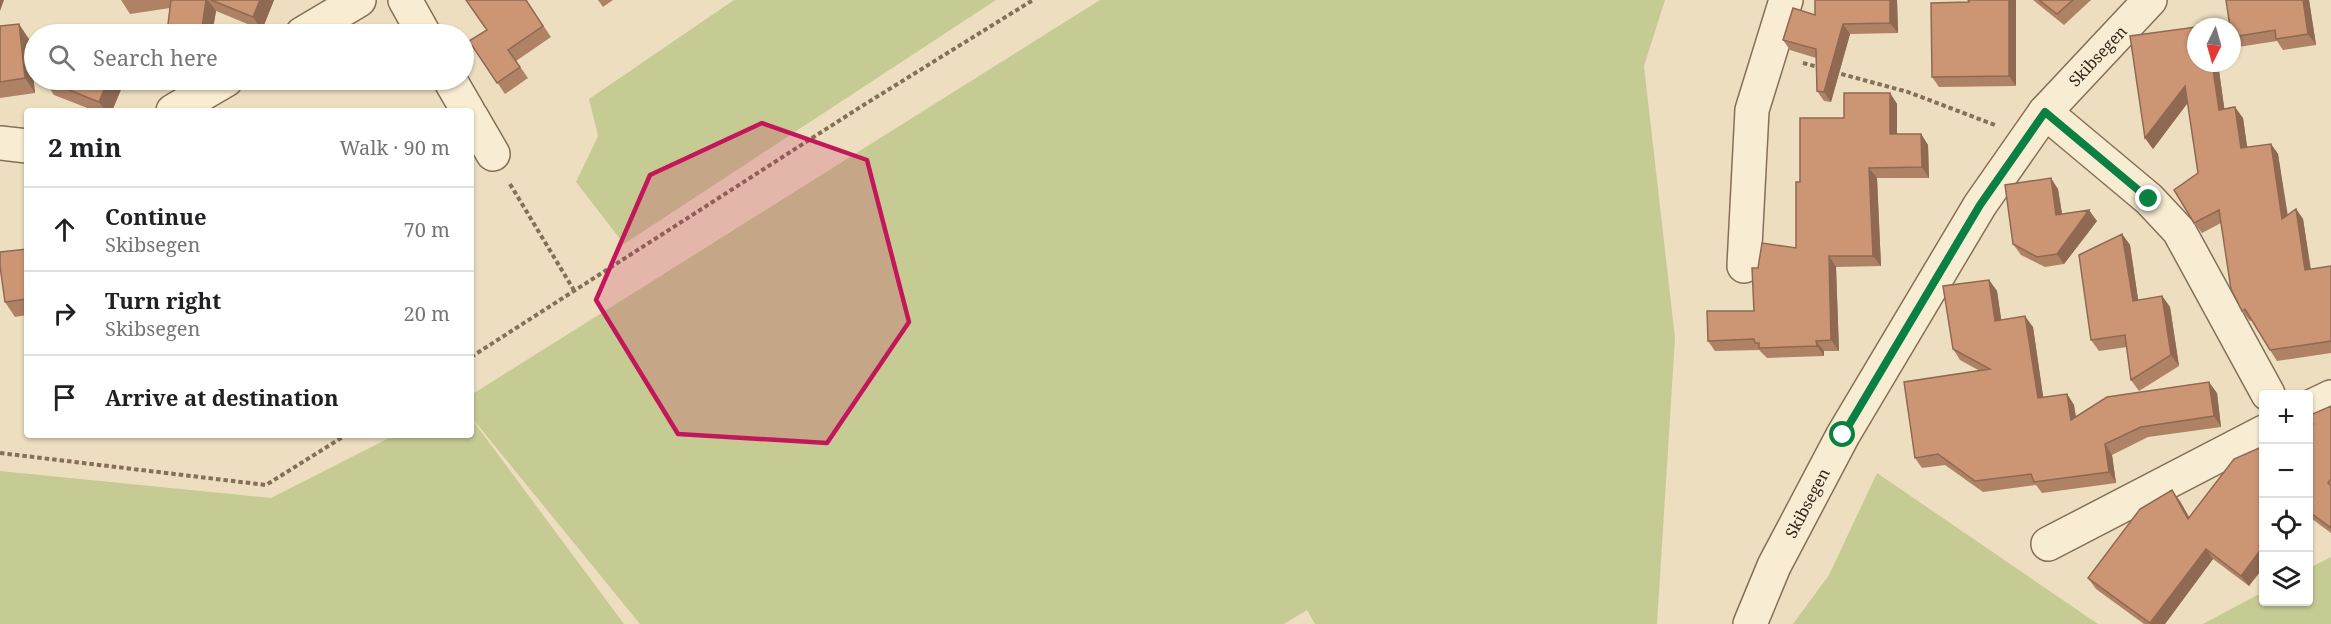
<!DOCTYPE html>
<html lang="en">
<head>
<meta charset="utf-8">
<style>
  body { margin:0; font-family:"Noto Serif",serif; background:#f2f2f2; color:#202124 }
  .controls { position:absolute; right:18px; bottom:18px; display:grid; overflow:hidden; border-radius:6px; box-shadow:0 2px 4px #0004 }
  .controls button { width:54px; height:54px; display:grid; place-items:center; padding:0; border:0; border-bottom:2px solid #e0e0e0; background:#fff; color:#202124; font:30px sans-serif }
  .compass { position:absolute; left:2187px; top:18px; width:54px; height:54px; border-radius:50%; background:#fff; box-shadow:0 2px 4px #0004; rotate:185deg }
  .stop { position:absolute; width:18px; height:18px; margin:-14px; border:4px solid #0b8043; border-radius:50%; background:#fff }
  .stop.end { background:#0b8043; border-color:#fff; box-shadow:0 2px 6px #0008 }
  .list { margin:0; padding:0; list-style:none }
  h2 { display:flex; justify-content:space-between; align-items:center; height:78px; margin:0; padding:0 24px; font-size:26px }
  h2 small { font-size:20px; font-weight:400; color:#757577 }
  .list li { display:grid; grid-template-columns:39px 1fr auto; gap:18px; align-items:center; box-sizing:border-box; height:84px; padding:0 24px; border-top:2px solid #e0e0e0 }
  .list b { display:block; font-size:22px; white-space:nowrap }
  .list p { margin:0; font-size:20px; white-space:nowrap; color:#757577 }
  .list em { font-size:20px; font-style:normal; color:#757577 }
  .icon { flex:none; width:33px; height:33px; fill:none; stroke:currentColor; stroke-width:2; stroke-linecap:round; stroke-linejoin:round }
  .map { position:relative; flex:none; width:2331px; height:624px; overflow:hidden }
  .search { position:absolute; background:#fff; box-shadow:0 2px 4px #0004; left:24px; top:24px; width:450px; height:66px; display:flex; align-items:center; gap:15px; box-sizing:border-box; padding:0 21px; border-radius:33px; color:#757577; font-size:22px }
  .panel { position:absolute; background:#fff; box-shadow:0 2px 4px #0004; left:24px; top:108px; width:450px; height:330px; border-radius:6px }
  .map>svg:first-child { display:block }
  .green { fill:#c6cb93 }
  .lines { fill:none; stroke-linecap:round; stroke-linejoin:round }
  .minor-casing { stroke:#866f58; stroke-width:36 }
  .path { stroke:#866f58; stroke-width:4; stroke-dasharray:4.5 3; stroke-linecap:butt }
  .minor { stroke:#f8ecd2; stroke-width:33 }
  .wall { fill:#af8165 }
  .shaded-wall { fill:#8f6952 }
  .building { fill:#cc9675; stroke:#8f6952; stroke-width:1.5 }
  .route { stroke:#0b8043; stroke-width:8 }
  .marked { fill:#c2185b; fill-opacity:0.2; stroke:#c2185b; stroke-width:4.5; stroke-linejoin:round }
  .labels { text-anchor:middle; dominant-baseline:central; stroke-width:6; stroke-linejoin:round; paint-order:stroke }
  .street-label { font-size:16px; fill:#35281c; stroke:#f5e9cf }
</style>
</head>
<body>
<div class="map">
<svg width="2331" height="624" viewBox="0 0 2331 624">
  <rect width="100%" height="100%" fill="#eddebf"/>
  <path class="green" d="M 734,0 L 996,0 L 624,244 L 576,182 L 598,136 L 589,99 Z
    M 1100,0 L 1665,0 L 1644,66 L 1675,338 L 1657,624 L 1315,624 L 1307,610 L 1284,624 L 640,624 L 472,418 L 471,395 Z
    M 471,418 L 624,624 L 0,624 L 0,471 L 271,498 L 395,435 L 471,435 Z
    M 1877,473 L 2098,624 L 1793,624 L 1829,575 Z
    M 2331,557 L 2331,624 L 2203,624 L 2263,592 L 2264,602 L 2308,602 L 2309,568 Z"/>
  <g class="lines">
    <g class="minor-casing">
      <g id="minor">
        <path d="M 405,0 L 424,34"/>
        <path d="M 302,34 L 359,0"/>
        <path d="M 450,80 L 468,111"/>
        <path d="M 173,111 L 226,80"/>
        <path d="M 2045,112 L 2149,199 L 2179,231 L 2268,394"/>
        <path d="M 471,116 L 493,154"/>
        <path d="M 0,143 L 27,146"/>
        <path d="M 1744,266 L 1752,110 L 1786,0"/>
        <path d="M 2308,408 L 2331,397"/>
        <path d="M 2048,544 L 2264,432"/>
        <path id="s1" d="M 1750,624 L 1774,566 L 1843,435 L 1980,205 L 2045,112 L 2150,0"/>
      </g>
    </g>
    <path class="path" d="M 1803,63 L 1818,67
      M 1834,72 L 1908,92 L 1995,125
      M 510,184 L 575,292
      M 471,357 L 862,106 L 1033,0
      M 0,453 L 266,485 L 346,435"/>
    <use href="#minor" class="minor"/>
  </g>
  <path class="wall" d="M 121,0 L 274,0 L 262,30 L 216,11 L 212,34 L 168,34 L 167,32 L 170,8 L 130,14 Z
    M 526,0 L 551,37 L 516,61 L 528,78 L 505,94 L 469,41 L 487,30 Z
    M 598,0 L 613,0 L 603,7 Z
    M 1815,0 L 1897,0 L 1898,33 L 1850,34 L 1831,102 L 1824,101 L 1817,91 L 1816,58 L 1790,50 L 1783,40 L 1815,15 Z
    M 2033,0 L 2091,0 L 2064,25 Z
    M 2226,0 L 2309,0 L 2316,45 L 2283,50 L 2277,41 L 2238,47 L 2232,38 L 2232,27 Z
    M 1969,2 L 2016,86 L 1939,87 L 1932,77 Z
    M 0,26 L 29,39 L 35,93 L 0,98 Z
    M 2196,63 L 2218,63 L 2224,109 L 2243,118 L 2247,148 L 2271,144 L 2278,154 L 2287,215 L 2296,209 L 2303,219 L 2311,269 L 2331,266 L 2331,353 L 2277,361 L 2270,350 L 2252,320 L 2250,321 L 2242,311 L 2221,223 L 2202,233 L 2194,223 L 2198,173 L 2188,102 L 2153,149 L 2145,138 Z
    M 44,80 L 125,80 L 112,111 L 95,111 L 54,95 Z
    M 1890,93 L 1897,104 L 1897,134 L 1921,134 L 1928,145 L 1929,178 L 1877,178 L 1881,266 L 1836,267 L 1839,351 L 1824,351 L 1824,356 L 1767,358 L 1759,350 L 1715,351 L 1708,341 L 1754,311 L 1758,268 L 1796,248 L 1800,182 L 1844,118 Z
    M 2058,189 L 2062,214 L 2097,221 L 2064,264 L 2045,267 L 2021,255 L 2013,244 Z
    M 2122,234 L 2130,245 L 2138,300 L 2162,296 L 2170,307 L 2179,366 L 2139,391 L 2131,380 L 2127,347 L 2099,351 L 2091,340 Z
    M 27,249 L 27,315 L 15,317 L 5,302 Z
    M 1989,280 L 1997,291 L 2001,320 L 2033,327 L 2043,397 L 2067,394 L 2074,405 L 2076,417 L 2217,393 L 2221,427 L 2148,437 L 2112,455 L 2116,483 L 2042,493 L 2036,485 L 1983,492 L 1945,465 L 1922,468 L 1915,458 L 1980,371 L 1960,360 L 1953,349 Z
    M 2331,406 L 2331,533 L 2308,516 L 2308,426 L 2313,424 Z
    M 2234,459 L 2249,586 L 2213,559 L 2165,624 L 2144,624 L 2096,589 L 2088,578 L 2172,490 L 2189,518 Z"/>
  <path class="shaded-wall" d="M 0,0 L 4,0 L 0,11 Z
    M 206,0 L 208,0 L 216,11 L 212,34 L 201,34 Z
    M 260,0 L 274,0 L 262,30 L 253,17 Z
    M 1890,0 L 1897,0 L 1898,33 L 1890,23 Z
    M 2009,0 L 2016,0 L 2016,86 L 2009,76 Z
    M 2303,0 L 2309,0 L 2316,45 L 2308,34 Z
    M 19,24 L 29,39 L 35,93 L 25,78 Z
    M 1843,24 L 1850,34 L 1831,102 L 1824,92 Z
    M 2212,63 L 2218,63 L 2226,120 L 2219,110 Z
    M 108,80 L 125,80 L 112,111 L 106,111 L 99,102 Z
    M 2185,86 L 2193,96 L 2153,149 L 2145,138 Z
    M 1890,93 L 1897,104 L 1897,145 L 1890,134 Z
    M 2235,107 L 2243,118 L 2249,159 L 2241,148 Z
    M 1921,134 L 1928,145 L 1929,178 L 1922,167 Z
    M 2271,144 L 2278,154 L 2290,229 L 2282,219 Z
    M 1869,168 L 1877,178 L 1881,266 L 1873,256 Z
    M 2051,178 L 2058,189 L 2064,226 L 2056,215 Z
    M 2296,209 L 2303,219 L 2312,280 L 2305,270 Z
    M 2089,210 L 2097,221 L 2064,264 L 2057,254 Z
    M 2122,234 L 2130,245 L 2140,312 L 2133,301 Z
    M 1829,256 L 1836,267 L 1839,351 L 1831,340 Z
    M 1989,280 L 1997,291 L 2003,331 L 1995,321 Z
    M 2162,296 L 2170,307 L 2179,366 L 2171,355 Z
    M 2025,316 L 2033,327 L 2045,409 L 2038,398 Z
    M 1816,341 L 1824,351 L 1824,356 L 1817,346 Z
    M 2209,382 L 2217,393 L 2221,427 L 2214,416 Z
    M 2067,394 L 2074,405 L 2078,431 L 2071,420 Z
    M 2105,444 L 2112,455 L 2116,483 L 2109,472 Z
    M 2172,490 L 2180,501 L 2196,529 L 2188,519 Z
    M 2264,540 L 2264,567 L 2249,586 L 2241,576 Z
    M 2206,549 L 2213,559 L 2165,624 L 2150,624 Z"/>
  <path class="building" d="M 171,0 L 206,0 L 201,34 L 186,34 L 167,32 Z
    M 211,0 L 260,0 L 253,17 Z
    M 466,0 L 526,0 L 543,26 L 508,50 L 520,67 L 497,83 L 469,41 L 487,30 Z
    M 1815,0 L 1890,0 L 1890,23 L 1843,24 L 1824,92 L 1817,91 L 1816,49 L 1783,40 L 1793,8 L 1815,15 Z
    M 1968,0 L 2009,0 L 2009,76 L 1932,77 L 1931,3 L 1969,2 Z
    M 2039,0 L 2073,0 L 2057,14 Z
    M 2226,0 L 2303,0 L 2308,34 L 2276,39 L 2275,30 L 2232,37 L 2232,27 L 2230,27 Z
    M 19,24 L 25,78 L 0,82 L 0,26 Z
    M 2196,27 L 2196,63 L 2212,63 L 2219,110 L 2235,107 L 2241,148 L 2271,144 L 2282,219 L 2296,209 L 2305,270 L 2331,266 L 2331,341 L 2270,350 L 2245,309 L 2242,311 L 2231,289 L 2219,210 L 2194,223 L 2174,190 L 2198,173 L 2185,86 L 2145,138 L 2130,36 Z
    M 44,80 L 108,80 L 99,102 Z
    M 1844,93 L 1890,93 L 1890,134 L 1921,134 L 1922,167 L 1869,168 L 1873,256 L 1829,256 L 1831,340 L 1816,341 L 1817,346 L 1759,348 L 1759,343 L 1755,343 L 1754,339 L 1708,341 L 1707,311 L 1754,311 L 1752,268 L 1758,268 L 1762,243 L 1796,248 L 1796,182 L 1800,182 L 1800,118 L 1844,118 Z
    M 2051,178 L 2056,215 L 2089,210 L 2057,254 L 2037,257 L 2013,244 L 2005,185 Z
    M 2122,234 L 2133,301 L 2162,296 L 2171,355 L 2131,380 L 2125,335 L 2091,340 L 2079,255 Z
    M 27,249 L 27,299 L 5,302 L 0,266 L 0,252 Z
    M 1989,280 L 1995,321 L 2025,316 L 2038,398 L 2067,394 L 2071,420 L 2107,397 L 2209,382 L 2214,416 L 2141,427 L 2105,444 L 2109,472 L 2034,482 L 2031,474 L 1975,481 L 1938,454 L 1915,458 L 1904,382 L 1990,369 L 1953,349 L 1943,286 Z
    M 2331,406 L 2331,479 L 2328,483 L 2331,486 L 2331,528 L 2308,511 L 2308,426 L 2313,424 L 2308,416 Z
    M 2264,446 L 2264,540 L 2259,546 L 2262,548 L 2241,576 L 2206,549 L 2150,623 L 2088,578 L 2140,509 L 2172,490 L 2188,519 L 2234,459 Z"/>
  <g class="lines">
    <path class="route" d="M 1843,435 L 1980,205 L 2045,112 L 2149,199"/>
  </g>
  <path class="marked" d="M 762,123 L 867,160 L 909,322 L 827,443 L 678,434 L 596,300 L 650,175 Z"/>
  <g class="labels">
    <g class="street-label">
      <text stroke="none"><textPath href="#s1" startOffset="669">Skibsegen</textPath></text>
      <text stroke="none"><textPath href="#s1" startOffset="134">Skibsegen</textPath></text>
    </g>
  </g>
</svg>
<div class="controls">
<button>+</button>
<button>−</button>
<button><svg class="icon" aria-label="locate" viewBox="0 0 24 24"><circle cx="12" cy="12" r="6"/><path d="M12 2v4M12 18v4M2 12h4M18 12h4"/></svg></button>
<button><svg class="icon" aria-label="layers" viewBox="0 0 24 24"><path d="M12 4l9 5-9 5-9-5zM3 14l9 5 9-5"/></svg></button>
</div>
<svg class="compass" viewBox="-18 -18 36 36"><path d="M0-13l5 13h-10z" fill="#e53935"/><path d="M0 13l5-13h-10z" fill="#757577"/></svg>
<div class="stop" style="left:1843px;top:435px"></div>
<div class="stop end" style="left:2149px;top:199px"></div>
<div class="search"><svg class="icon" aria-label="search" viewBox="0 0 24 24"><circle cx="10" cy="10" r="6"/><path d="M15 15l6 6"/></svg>Search here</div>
<section class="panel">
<h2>2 min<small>Walk · 90 m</small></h2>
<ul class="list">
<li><svg class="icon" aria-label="ahead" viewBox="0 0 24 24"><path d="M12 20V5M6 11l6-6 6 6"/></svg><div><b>Continue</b><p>Skibsegen</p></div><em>70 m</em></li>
<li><svg class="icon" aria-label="right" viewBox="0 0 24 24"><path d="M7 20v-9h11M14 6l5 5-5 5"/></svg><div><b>Turn right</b><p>Skibsegen</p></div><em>20 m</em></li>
<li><svg class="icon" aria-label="arrive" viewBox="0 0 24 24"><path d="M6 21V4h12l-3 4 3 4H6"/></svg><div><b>Arrive at destination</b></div></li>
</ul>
</section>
</div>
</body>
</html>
